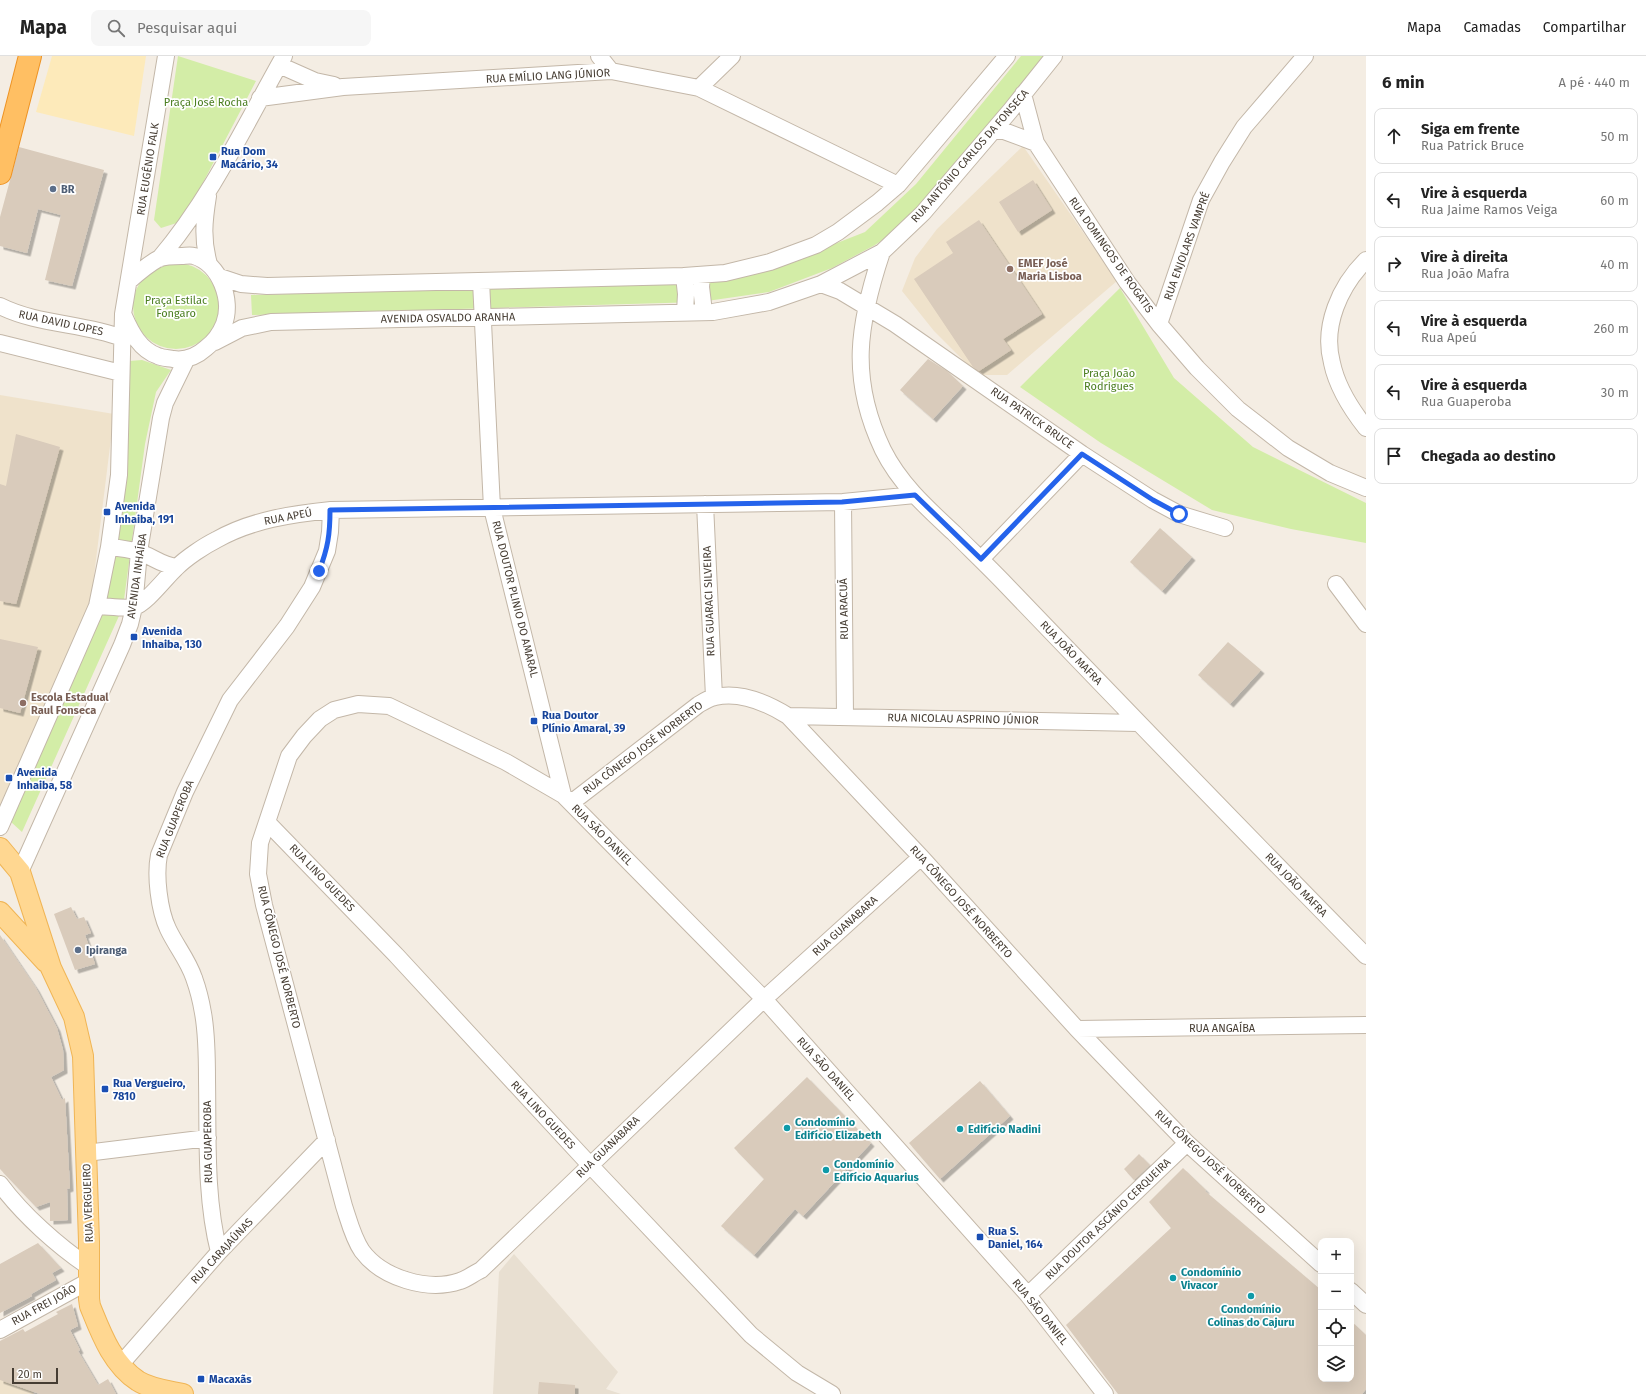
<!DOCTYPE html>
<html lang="pt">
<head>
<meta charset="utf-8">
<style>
  body { margin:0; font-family:"Fira Sans",sans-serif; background:#f6f6f6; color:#222 }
  .controls { position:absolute; right:12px; bottom:12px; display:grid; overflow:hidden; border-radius:8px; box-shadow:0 4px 16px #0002 }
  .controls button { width:36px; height:36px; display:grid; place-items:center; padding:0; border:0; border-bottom:1px solid #e0e0e0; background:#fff; color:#222; font:20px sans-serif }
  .scale { position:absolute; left:12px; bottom:10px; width:46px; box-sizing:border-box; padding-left:4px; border:2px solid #463d33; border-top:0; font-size:11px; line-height:14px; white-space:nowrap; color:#463d33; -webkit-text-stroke:3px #fff; paint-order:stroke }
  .stop { position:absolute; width:12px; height:12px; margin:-9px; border:3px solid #2563eb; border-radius:50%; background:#fff }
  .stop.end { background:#2563eb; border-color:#fff; box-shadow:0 1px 4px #0008 }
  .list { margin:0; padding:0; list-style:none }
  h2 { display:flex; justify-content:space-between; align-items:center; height:52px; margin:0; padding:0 16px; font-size:17px }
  h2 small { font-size:13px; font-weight:400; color:#767676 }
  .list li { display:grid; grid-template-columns:26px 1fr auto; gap:12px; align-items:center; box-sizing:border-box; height:56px; margin:0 8px 8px; padding:0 8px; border:1px solid #e0e0e0; border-radius:8px }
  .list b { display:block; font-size:15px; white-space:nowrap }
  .list p { margin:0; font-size:13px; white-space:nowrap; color:#767676 }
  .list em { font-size:13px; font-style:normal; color:#767676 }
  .icon { flex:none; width:22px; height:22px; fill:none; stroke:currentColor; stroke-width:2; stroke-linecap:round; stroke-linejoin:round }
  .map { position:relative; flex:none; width:1366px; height:1338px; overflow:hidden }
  header { display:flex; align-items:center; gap:24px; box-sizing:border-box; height:56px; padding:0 20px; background:#fff; border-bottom:1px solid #e0e0e0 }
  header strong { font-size:19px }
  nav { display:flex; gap:22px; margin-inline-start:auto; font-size:14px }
  .search { width:280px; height:36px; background:#f6f6f6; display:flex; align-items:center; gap:10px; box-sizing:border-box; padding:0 14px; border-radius:8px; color:#767676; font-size:15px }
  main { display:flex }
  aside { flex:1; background:#fff }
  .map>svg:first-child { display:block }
  .residential { fill:#e8dfd1 }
  .education { fill:#efe2cb }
  .green { fill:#d3eda7 }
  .sand { fill:#fdeaba }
  .building { fill:#d9cbbb; filter:url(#shadow) }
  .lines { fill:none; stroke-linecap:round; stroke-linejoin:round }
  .minor-casing { stroke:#c3b7a8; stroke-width:18 }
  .major-casing { stroke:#f0b555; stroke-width:22 }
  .highway-casing { stroke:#ee9323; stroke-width:24 }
  .minor { stroke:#fff; stroke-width:16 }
  .major { stroke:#ffd791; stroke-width:20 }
  .highway { stroke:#ffbf63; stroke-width:22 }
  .route { stroke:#2563eb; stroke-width:5 }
  .transit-dot { fill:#1a4fb4; stroke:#fff; stroke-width:1.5 }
  .service-dot { fill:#5c6f8a; stroke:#fff; stroke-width:1.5 }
  .education-dot { fill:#8d6e63; stroke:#fff; stroke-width:1.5 }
  .culture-dot { fill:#0f9aa8; stroke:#fff; stroke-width:1.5 }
  .labels { text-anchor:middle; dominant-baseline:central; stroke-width:3.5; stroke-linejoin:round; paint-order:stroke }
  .street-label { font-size:11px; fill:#463d33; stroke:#fff }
  .park-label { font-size:11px; fill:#4b7e20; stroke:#fff }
  .transit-label { font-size:11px; font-weight:bold; fill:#164399; stroke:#fff; text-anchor:start }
  .service-label { font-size:11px; font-weight:bold; fill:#4e5e75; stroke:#fff; text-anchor:start }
  .education-label { font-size:11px; font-weight:bold; fill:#785e54; stroke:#fff; text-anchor:start }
  .culture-label { font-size:11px; font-weight:bold; fill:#0d838f; stroke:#fff; text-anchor:start }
</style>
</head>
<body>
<header>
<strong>Mapa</strong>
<div class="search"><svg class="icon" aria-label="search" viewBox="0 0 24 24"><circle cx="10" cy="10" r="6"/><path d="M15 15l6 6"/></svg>Pesquisar aqui</div>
<nav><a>Mapa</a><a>Camadas</a><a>Compartilhar</a></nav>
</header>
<main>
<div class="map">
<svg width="1366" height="1338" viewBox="0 0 1366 1338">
  <defs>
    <filter id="shadow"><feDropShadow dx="3.5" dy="3.5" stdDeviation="0" flood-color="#0004"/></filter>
  </defs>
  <rect width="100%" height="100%" fill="#f4ede3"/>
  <path class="residential" d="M 514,1198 L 618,1316 L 606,1333 L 621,1338 L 493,1338 L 499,1216 Z"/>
  <path class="education" d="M 1023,90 L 1117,225 L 1007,319 L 978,319 L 934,275 L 902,235 L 915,202 L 937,173 Z
    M 0,339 L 114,358 L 91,544 L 0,750 Z
    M 0,1307 L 30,1330 L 34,1338 L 0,1338 Z"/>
  <path class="green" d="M 178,0 L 256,25 L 183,165 L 161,172 L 154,164 Z
    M 1021,0 L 1046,0 L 908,167 L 875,189 L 832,212 L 769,236 L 700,246 L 252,259 L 251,239 L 699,227 L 763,216 L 865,176 L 916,128 Z
    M133 250a43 43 0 1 1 86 0a43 43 0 1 1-86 0Z
    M 1120,232 L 1174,322 L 1253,391 L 1366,447 L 1366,487 L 1291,473 L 1212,454 L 1101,387 L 1020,331 Z
    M 142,304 L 171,314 L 156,336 L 145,388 L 123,551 L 22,776 L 11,766 L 101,561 L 126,430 L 129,305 Z"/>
  <path class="sand" d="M 52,0 L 146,0 L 134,80 L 36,56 Z"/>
  <path class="building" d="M 19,91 L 104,114 L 72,230 L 45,224 L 61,159 L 38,153 L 27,197 L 0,190 L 0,161 Z
    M 1033,124 L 1052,154 L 1018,176 L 999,146 Z
    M 979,164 L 1042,258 L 1003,283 L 1011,294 L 979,315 L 973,311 L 914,223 L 953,197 L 946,186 Z
    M 928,303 L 947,315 L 963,330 L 933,363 L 900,334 Z
    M 16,378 L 60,391 L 16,548 L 0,545 L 0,428 L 6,430 Z
    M 1160,472 L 1192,501 L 1162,535 L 1130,506 Z
    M 0,583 L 38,591 L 20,657 L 0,652 Z
    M 1228,586 L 1261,614 L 1230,648 L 1198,619 Z
    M 71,851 L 77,863 L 84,861 L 91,877 L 85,879 L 95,908 L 75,914 L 54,858 Z
    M 0,879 L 36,932 L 57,972 L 63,994 L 64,1014 L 51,1021 L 62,1044 L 65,1042 L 70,1132 L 67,1133 L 68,1164 L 50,1165 L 50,1146 L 36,1151 L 0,1113 Z
    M 807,1021 L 871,1087 L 803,1160 L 795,1153 L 754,1199 L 721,1170 L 764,1123 L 734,1092 Z
    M 980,1025 L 1010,1060 L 940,1123 L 909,1087 Z
    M 1139,1098 L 1150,1109 L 1134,1124 L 1124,1113 Z
    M 1183,1112 L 1206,1134 L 1205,1135 L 1321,1234 L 1321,1323 L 1351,1323 L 1351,1265 L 1366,1279 L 1366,1333 L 1362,1338 L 1118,1338 L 1066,1269 L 1171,1172 L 1149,1146 Z
    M 38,1187 L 61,1212 L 52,1217 L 56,1224 L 31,1238 L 32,1240 L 0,1257 L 0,1208 Z
    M 72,1248 L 78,1270 L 70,1274 L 80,1294 L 78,1295 L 98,1329 L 108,1323 L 116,1338 L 40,1338 L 0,1324 L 0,1285 L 23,1273 L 25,1276 L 58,1258 L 56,1256 Z
    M 539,1326 L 575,1329 L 575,1338 L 538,1338 Z"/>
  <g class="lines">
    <g class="minor-casing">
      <path id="minor" d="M 599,0 L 611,15
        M 279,9 L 315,25 L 334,29
        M 699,32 L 732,0
        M 1023,38 L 1036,87 L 1127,226 L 1159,268 L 1197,312 L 1238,353 L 1288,392 L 1330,417 L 1366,432
        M 260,42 L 343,31 L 611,15 L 699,32 L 898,129
        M 993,75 L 1004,75 L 1036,87
        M 208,140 C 204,165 202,183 209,208
        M 882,196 C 858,268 849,323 883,394 C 900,428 927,452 954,477 C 972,495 991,513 1008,531 C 1127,655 1246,778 1366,900
        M 159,203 C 211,142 245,69 284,0
        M 1366,204 C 1340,230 1322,270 1332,307 C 1337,331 1351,353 1366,372
        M 702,219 L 701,231 L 704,256
        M 684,220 L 686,238 L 685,256
        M 220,221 L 241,228 L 267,230 L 684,220 L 725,217 L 770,206 L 816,189 L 838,176 L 877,147 L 898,129 L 1007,0
        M 481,225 L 492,452 L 563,739
        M 821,228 L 840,235 L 895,268 L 1082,398 L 1153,444 L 1179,458 L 1225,472
        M 0,250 C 38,269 83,267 122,282
        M 124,260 C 131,276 140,294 158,300 C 162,302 168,302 173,303 C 186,305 196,301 206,292 C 214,286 220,278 224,268 C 233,244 220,208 194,200 C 190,199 185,200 182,200 C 174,200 165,200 158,203 C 147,209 138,217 129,225
        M 1159,268 L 1201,144 L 1222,106 L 1244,71 L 1305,0
        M 215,286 L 242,272 L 271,266 L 713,256 L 769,246 L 821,228 L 882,196 L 923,157 L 1010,55 L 1054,0
        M 0,287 L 121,317
        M 843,446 L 845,660
        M 705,448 L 714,641
        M 109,491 C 119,492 129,493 138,496 C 153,500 160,509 177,511
        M 981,503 L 1082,398
        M 1336,528 L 1366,568
        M 97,550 C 106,550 126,553 134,551 C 146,548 166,521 176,512 C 186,502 204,490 216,484 C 251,464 292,458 331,454 L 843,446 L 915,439
        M 788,660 L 1138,667
        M 571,747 L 698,649 C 703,646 709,642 715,641 C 741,635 767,647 788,660 L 921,801 L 1077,973 L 1187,1087 L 1321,1208
        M 267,766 L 396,899 L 590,1109 L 751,1279 L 797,1317 L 832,1338
        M 0,771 L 97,550 L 109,491 L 119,419 L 123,258 L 166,0
        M 921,801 L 764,943 L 481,1214 C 474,1217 467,1223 460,1225 C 428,1236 382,1222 362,1195 C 353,1182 349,1165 344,1150 L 264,849 L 258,818 L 260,787 L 289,700 L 304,680 L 320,663 L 334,654 L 358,648 L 389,650 L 506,706 L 563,739 L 764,943 L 1028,1239 L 1105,1338
        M 20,816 L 122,589 L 130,568 L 134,551 L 139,496 L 161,362 L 165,347 L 186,304
        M 1077,973 L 1366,969
        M 86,1097 L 208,1082
        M 0,1128 C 23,1159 58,1190 89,1211
        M 219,1196 C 205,1141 208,1081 207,1024 C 207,1002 207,979 203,957 C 201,945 198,933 194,922 C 188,904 176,890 168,873 C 159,854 155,819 159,799 L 185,736 L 230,644 L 287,570 L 312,531 L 327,495 L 330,476 L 331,454
        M 1351,1235 L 1366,1249
        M 1028,1239 L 1187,1087
        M 0,1274 L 89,1225
        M 120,1309 L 219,1196 L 327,1084"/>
    </g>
    <g class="major-casing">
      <path id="major" d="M 0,792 L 20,816 L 51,912 L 74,961 L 83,1000 L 89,1186 L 89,1243 L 90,1250 C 101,1277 112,1308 138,1325 C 151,1333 169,1335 183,1338
        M 0,856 L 46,906"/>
    </g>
    <g class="highway-casing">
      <path id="highway" d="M 0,117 L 30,0"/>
    </g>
    <use href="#minor" class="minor"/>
    <use href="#major" class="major"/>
    <use href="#highway" class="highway"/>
  </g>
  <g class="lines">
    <path class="route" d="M 319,515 C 328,492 330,478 330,454 L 842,446 L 915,439 L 981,503 L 1082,398 L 1153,444 L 1179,458"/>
  </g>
  <g class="transit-dot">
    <rect x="209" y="97" width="8" height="8" rx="2"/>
    <rect x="103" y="452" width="8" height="8" rx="2"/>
    <rect x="130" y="577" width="8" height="8" rx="2"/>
    <rect x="530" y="661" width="8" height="8" rx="2"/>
    <rect x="5" y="718" width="8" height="8" rx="2"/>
    <rect x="101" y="1029" width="8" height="8" rx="2"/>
    <rect x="976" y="1177" width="8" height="8" rx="2"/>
    <rect x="197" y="1319" width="8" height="8" rx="2"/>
  </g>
  <g class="service-dot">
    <circle cx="53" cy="133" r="4"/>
    <circle cx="78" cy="894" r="4"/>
  </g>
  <g class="education-dot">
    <circle cx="1010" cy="213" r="4"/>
    <circle cx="23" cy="647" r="4"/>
  </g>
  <g class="culture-dot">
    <circle cx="787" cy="1072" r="4"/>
    <circle cx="960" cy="1073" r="4"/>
    <circle cx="826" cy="1114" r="4"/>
    <circle cx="1173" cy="1222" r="4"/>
    <circle cx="1251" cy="1240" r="4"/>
  </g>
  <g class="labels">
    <g class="street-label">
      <text transform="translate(548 20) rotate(-3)">RUA EMÍLIO LANG JÚNIOR</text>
      <text transform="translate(970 100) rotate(-49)">RUA ANTÔNIO CARLOS DA FONSECA</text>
      <text transform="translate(148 113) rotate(-81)">RUA EUGÊNIO FALK</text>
      <text transform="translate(1187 190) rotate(-70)">RUA ENJOLARS VAMPRÉ</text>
      <text transform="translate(1111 199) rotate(55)">RUA DOMINGOS DE ROGATIS</text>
      <text transform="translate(448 262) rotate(-1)">AVENIDA OSVALDO ARANHA</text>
      <text transform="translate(61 267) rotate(12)">RUA DAVID LOPES</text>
      <text transform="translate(1032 362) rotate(35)">RUA PATRICK BRUCE</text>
      <text transform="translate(288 461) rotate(-11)">RUA APEÚ</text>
      <text transform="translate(137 520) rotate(-82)">AVENIDA INHAÍBA</text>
      <text transform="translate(515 543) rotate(76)">RUA DOUTOR PLINIO DO AMARAL</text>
      <text transform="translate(709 545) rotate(-92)">RUA GUARACI SILVEIRA</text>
      <text transform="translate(844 553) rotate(-91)">RUA ARACUÃ</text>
      <text transform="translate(1071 597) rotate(46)">RUA JOÃO MAFRA</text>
      <text transform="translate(963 663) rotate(1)">RUA NICOLAU ASPRINO JÚNIOR</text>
      <text transform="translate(643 692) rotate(-37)">RUA CÔNEGO JOSÉ NORBERTO</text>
      <text transform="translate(175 763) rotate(-68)">RUA GUAPEROBA</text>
      <text transform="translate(602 779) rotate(45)">RUA SÃO DANIEL</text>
      <text transform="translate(322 822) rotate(46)">RUA LINO GUEDES</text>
      <text transform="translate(1296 829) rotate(46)">RUA JOÃO MAFRA</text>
      <text transform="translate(961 846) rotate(48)">RUA CÔNEGO JOSÉ NORBERTO</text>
      <text transform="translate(845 870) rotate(-42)">RUA GUANABARA</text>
      <text transform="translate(279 901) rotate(76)">RUA CÔNEGO JOSÉ NORBERTO</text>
      <text x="1222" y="972">RUA ANGAÍBA</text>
      <text transform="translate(826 1013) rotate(48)">RUA SÃO DANIEL</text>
      <text transform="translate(543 1059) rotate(47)">RUA LINO GUEDES</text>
      <text transform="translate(208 1086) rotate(-91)">RUA GUAPEROBA</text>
      <text transform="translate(608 1091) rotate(-44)">RUA GUANABARA</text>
      <text transform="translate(1210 1106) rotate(43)">RUA CÔNEGO JOSÉ NORBERTO</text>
      <text transform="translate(88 1147) rotate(-92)">RUA VERGUEIRO</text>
      <text transform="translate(1108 1163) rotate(-44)">RUA DOUTOR ASCÂNIO CERQUEIRA</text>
      <text transform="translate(222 1195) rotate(-47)">RUA CARAJAÚNAS</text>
      <text transform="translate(44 1249) rotate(-29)">RUA FREI JOÃO</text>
      <text transform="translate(1040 1256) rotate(51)">RUA SÃO DANIEL</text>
    </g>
    <g class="park-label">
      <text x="206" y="46">Praça José Rocha</text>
      <text x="176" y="244">Praça Estilac<tspan x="176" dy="13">Fongaro</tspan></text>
      <text x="1109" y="317">Praça João<tspan x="1109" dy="13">Rodrigues</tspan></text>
    </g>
    <g class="transit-label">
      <text x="221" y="95">Rua Dom<tspan x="221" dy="13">Macário, 34</tspan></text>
      <text x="115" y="450">Avenida<tspan x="115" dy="13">Inhaiba, 191</tspan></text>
      <text x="142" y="575">Avenida<tspan x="142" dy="13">Inhaiba, 130</tspan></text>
      <text x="542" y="659">Rua Doutor<tspan x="542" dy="13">Plínio Amaral, 39</tspan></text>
      <text x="17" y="716">Avenida<tspan x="17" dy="13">Inhaiba, 58</tspan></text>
      <text x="113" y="1027">Rua Vergueiro,<tspan x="113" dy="13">7810</tspan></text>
      <text x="988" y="1175">Rua S.<tspan x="988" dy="13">Daniel, 164</tspan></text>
      <text x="209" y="1323">Macaxãs</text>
    </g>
    <g class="service-label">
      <text x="61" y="133">BR</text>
      <text x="86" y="894">Ipiranga</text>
    </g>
    <g class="education-label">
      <text x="1018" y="207">EMEF José<tspan x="1018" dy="13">Maria Lisboa</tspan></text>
      <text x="31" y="641">Escola Estadual<tspan x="31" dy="13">Raul Fonseca</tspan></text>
    </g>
    <g class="culture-label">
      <text x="795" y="1066">Condomínio<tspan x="795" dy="13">Edifício Elizabeth</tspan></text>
      <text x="968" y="1073">Edifício Nadini</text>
      <text x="834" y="1108">Condomínio<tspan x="834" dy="13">Edifício Aquarius</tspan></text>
      <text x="1181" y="1216">Condomínio<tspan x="1181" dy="13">Vivacor</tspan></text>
      <text x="1251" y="1253" text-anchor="middle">Condomínio<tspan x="1251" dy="13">Colinas do Cajuru</tspan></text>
    </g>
  </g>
</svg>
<div class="controls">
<button>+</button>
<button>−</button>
<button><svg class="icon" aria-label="locate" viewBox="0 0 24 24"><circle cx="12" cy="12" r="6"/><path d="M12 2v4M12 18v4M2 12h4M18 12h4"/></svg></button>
<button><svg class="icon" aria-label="layers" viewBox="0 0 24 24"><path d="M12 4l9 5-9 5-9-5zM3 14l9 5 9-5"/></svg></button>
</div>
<div class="scale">20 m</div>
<div class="stop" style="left:1179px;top:458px"></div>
<div class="stop end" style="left:319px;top:515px"></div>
</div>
<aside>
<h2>6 min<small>A pé · 440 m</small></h2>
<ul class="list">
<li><svg class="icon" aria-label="ahead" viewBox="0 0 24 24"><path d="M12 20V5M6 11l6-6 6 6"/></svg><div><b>Siga em frente</b><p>Rua Patrick Bruce</p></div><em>50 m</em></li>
<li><svg class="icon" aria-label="left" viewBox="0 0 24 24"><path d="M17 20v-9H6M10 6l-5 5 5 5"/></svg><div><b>Vire à esquerda</b><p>Rua Jaime Ramos Veiga</p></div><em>60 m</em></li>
<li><svg class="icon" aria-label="right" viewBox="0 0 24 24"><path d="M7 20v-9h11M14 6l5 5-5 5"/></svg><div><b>Vire à direita</b><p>Rua João Mafra</p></div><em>40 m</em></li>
<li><svg class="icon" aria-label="left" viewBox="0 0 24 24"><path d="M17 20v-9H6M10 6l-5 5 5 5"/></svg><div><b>Vire à esquerda</b><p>Rua Apeú</p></div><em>260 m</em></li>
<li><svg class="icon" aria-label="left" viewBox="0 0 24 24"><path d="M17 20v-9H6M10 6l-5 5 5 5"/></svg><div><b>Vire à esquerda</b><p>Rua Guaperoba</p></div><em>30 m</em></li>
<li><svg class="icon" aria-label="arrive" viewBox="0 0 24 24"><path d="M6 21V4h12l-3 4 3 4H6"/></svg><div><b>Chegada ao destino</b></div></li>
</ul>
</aside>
</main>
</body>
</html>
